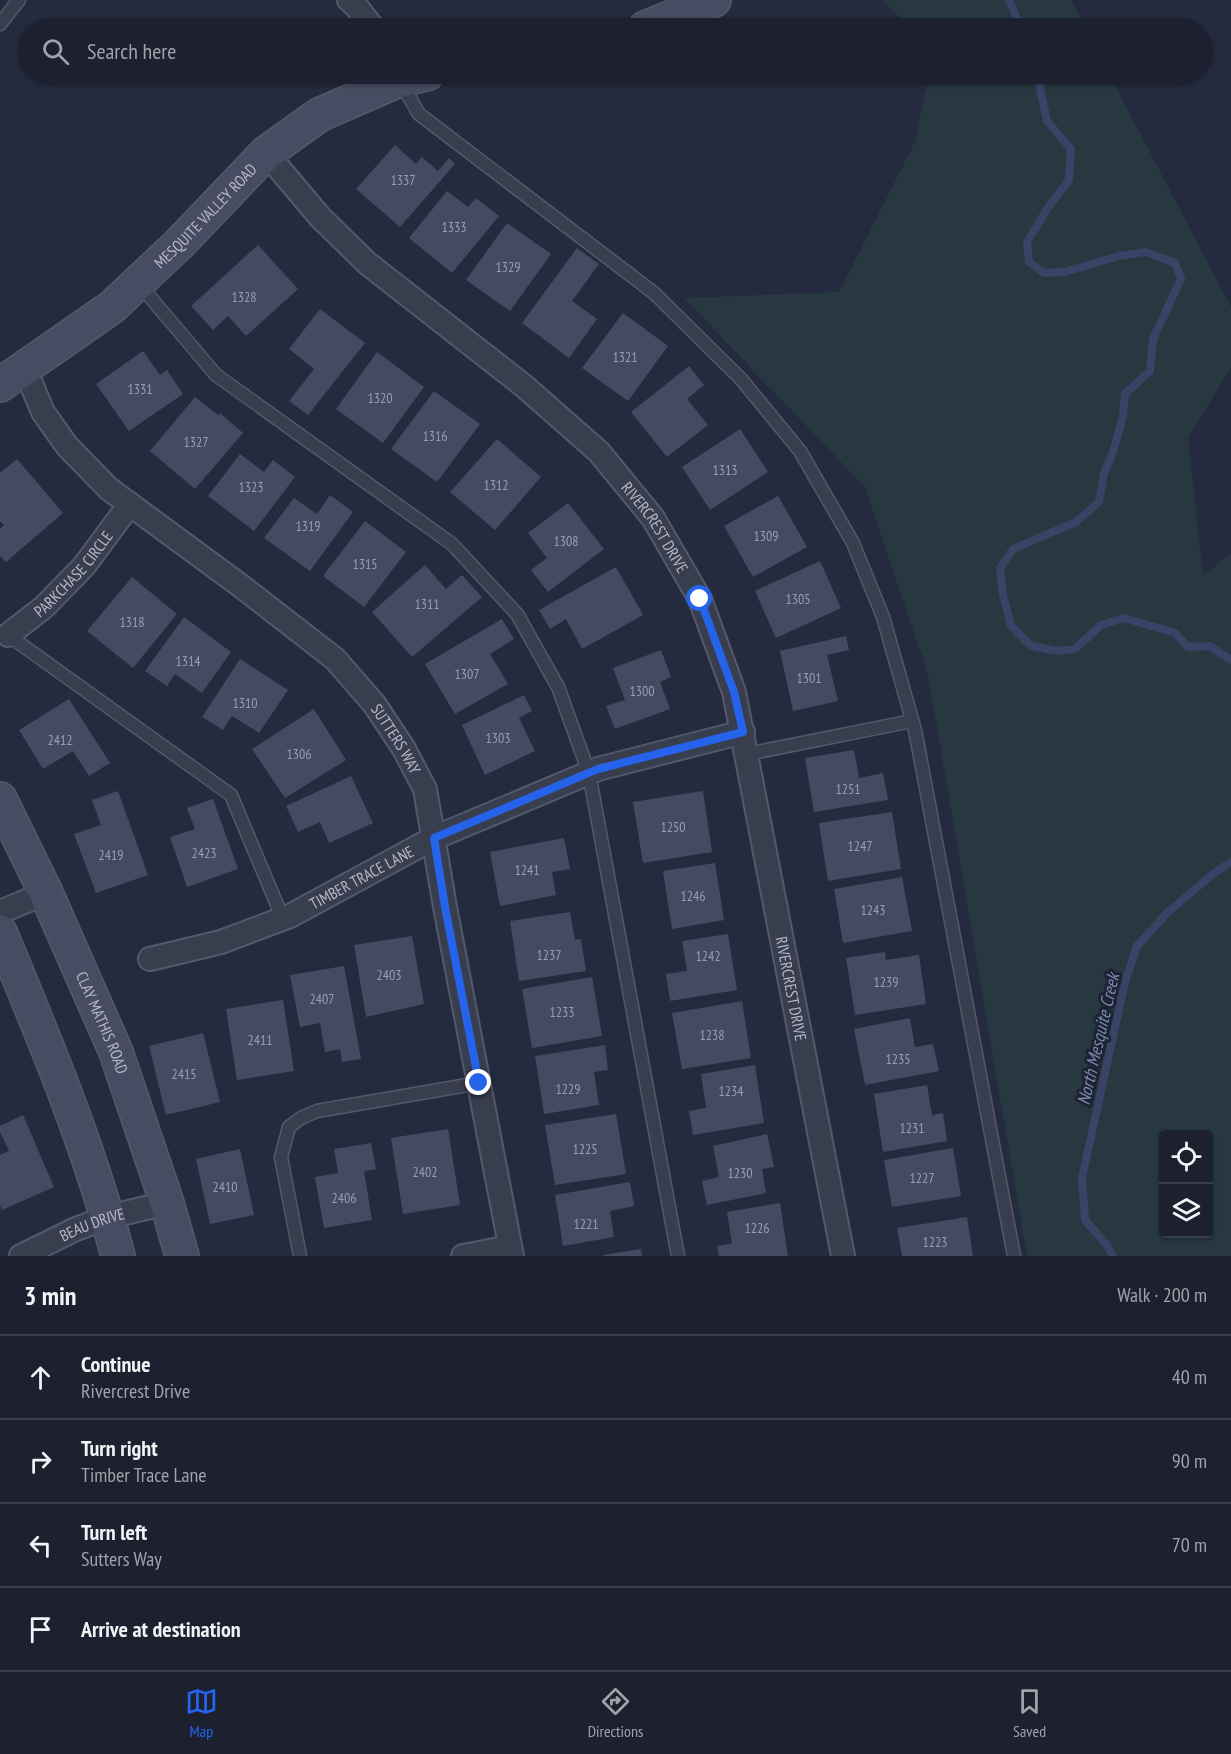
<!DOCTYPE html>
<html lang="en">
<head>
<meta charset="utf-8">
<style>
  body { margin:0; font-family:"PT Sans Narrow",sans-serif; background:#252837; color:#f1f3f6 }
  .controls { position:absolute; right:18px; bottom:18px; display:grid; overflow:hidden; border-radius:6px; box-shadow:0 2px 4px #0004 }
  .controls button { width:54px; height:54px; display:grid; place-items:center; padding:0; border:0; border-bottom:2px solid #3a3e4b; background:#1c202f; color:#f1f3f6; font:30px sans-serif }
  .stop { position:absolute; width:18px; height:18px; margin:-14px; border:4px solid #2563eb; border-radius:50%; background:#fff }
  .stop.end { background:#2563eb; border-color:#fff; box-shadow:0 2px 6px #0008 }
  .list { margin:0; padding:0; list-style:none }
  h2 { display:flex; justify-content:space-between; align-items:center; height:78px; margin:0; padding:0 24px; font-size:26px }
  h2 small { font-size:20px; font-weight:400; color:#a0a3aa }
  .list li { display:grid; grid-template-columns:39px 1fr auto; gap:18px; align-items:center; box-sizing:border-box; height:84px; padding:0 24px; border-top:2px solid #3a3e4b }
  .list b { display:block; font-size:22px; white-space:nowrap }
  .list p { margin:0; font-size:20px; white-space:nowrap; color:#a0a3aa }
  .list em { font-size:20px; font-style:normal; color:#a0a3aa }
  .icon { flex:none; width:33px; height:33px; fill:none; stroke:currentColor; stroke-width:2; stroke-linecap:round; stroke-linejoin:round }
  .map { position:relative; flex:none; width:1231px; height:1256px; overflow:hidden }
  .search { position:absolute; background:#1c202f; box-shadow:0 2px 4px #0004; left:18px; right:18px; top:18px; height:66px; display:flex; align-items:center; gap:15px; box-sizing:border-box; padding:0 21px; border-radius:33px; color:#a0a3aa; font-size:22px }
  .sheet { height:414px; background:#1c202f }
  nav { display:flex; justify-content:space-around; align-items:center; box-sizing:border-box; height:84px; border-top:2px solid #3a3e4b; background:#1c202f; font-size:16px; color:#a0a3aa }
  nav a { display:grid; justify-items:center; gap:3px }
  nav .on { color:#2563eb }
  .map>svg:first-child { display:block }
  .green { fill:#273840; fill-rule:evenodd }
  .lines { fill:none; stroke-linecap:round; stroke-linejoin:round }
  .stream { stroke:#394366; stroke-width:8 }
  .building { fill:#444a61 }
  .lane-casing { stroke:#54596a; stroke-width:15 }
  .street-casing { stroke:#54596a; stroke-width:26 }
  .secondary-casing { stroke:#54596a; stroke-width:36 }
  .lane { stroke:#393e4f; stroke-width:12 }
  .street { stroke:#393e4f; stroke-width:22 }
  .secondary { stroke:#474c62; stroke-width:33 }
  .route { stroke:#2563eb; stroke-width:8 }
  .labels { text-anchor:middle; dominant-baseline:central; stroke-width:6; stroke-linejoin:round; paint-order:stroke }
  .number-label { font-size:14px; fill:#999db0 }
  .street-label { font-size:16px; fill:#b5b9ca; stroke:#1e2334 }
  .water-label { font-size:18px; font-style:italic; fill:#7d89b1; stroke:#1e2334 }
</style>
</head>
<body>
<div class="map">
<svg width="1231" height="1256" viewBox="0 0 1231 1256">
  <rect width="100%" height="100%" fill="#252b3f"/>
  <path class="green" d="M 882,0 L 1071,0 L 1086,28 L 911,28 Z
    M 929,74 L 1109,74 L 1231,307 L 1231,368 L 1188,437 L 1203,576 L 1231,553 L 1231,1256 L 1027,1256 L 928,674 L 865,487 L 684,298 L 839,292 L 915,142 ZM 1164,1134 L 1208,1134 L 1208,1234 L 1164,1234 Z"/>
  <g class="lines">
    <path class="stream" d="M 1009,0 L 1021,28
      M 1037,74 L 1047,121 L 1071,149 L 1069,180 L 1049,206 L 1027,242 L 1029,262 L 1044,273 L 1064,272 L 1119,256 L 1146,252 L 1175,263 L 1181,279 L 1153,339 L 1150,371 L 1125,394 L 1123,416 L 1113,452 L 1104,473 L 1099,502 L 1076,522 L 1013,549 L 1000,568 L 1003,595 L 1011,626 L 1031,646 L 1057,651 L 1075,649 L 1101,625 L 1124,618 L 1175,633 L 1188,647 L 1210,646 L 1231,660
      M 1113,1256 L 1106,1244 L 1085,1220 L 1082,1178 L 1125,982 L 1137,946 L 1168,912 L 1213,874 L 1231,862"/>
  </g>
  <path class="building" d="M 395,145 L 416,164 L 422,157 L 438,171 L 449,158 L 455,164 L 400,227 L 356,189 Z
    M 447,191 L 468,207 L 476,198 L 499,216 L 452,273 L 409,238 Z
    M 507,223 L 551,254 L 510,311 L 466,280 Z
    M 258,245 L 298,289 L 246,336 L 228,316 L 213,330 L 191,306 Z
    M 577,248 L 599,264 L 572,301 L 597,319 L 569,358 L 522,323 Z
    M 320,309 L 365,343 L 308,415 L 289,401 L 314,369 L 289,349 Z
    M 623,313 L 668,346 L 628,401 L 582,368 Z
    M 143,351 L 160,375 L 167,370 L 183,394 L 129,431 L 96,384 Z
    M 377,352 L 424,387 L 383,443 L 336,409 Z
    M 689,366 L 704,385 L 687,399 L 708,425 L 667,457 L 631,412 Z
    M 434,391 L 480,424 L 437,482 L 391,449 Z
    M 195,397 L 218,415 L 220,413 L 243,433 L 195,489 L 150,451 Z
    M 740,429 L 768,472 L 710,510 L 682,467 Z
    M 497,439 L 541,477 L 495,530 L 450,492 Z
    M 240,454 L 264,472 L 273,460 L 295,477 L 254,531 L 208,496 Z
    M 17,459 L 63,513 L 6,562 L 0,556 L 0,529 L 4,525 L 0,521 L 0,473 Z
    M 330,495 L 353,512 L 310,571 L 264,538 L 294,498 L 317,514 Z
    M 778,496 L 807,547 L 753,577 L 724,526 Z
    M 568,503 L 604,549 L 548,592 L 531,570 L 547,558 L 528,533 Z
    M 365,521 L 406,552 L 364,607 L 323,576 Z
    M 820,561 L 841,608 L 776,638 L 755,591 Z
    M 425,565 L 446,589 L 462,575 L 482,597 L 412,657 L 372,612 Z
    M 616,567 L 643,615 L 582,649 L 566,619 L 550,629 L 539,610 Z
    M 132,577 L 177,614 L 133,668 L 87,631 Z
    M 184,617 L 231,652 L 202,693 L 175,674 L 167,686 L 145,671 Z
    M 502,619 L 514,639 L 490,654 L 508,684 L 455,714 L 425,664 Z
    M 846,636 L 849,650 L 827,655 L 838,701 L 793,711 L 780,651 Z
    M 661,650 L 671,677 L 660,682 L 670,709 L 615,729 L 606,706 L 625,700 L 613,668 Z
    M 240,659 L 288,690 L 259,733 L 232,716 L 223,730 L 202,717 Z
    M 524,695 L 532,711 L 519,718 L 535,751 L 485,775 L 462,725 Z
    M 69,699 L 110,763 L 89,776 L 73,751 L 43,769 L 19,730 Z
    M 314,709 L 346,760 L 285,798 L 252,749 Z
    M 854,750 L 859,778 L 883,773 L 888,800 L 814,812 L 805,758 Z
    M 351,776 L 373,823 L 329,843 L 320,822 L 298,832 L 286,806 Z
    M 118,791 L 148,875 L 96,893 L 74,834 L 101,825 L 92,800 Z
    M 703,791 L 712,852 L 643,863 L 633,802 Z
    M 213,799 L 238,869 L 187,887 L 170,837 L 195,829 L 187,808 Z
    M 892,812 L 901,869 L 828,881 L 819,823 Z
    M 564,838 L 570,869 L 552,872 L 556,895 L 500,906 L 490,852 Z
    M 715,863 L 724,920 L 672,929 L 663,871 Z
    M 902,877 L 912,931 L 843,943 L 834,889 Z
    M 570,912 L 575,940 L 581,939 L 586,971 L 519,981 L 510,921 Z
    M 728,934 L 737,990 L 670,1001 L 666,974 L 687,971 L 682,941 Z
    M 412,936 L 424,1004 L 366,1017 L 354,945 Z
    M 885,952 L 886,960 L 919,955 L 926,1004 L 855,1015 L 846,958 Z
    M 344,966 L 361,1059 L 342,1062 L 340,1049 L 325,1052 L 320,1023 L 300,1027 L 290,975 Z
    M 592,977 L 602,1036 L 532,1048 L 522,989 Z
    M 283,1000 L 294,1071 L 237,1080 L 226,1009 Z
    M 742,1001 L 751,1058 L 682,1069 L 672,1013 Z
    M 910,1018 L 915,1047 L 933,1044 L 939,1071 L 865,1085 L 854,1029 Z
    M 203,1033 L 220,1102 L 166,1115 L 149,1046 Z
    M 605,1045 L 608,1070 L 594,1072 L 599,1105 L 544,1114 L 535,1056 Z
    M 755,1065 L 764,1123 L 693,1135 L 689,1111 L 706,1108 L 701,1074 Z
    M 927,1085 L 932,1115 L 943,1113 L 947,1141 L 883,1152 L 874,1094 Z
    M 616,1114 L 626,1174 L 555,1185 L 545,1125 Z
    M 23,1115 L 54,1187 L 2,1210 L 0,1204 L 0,1155 L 9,1151 L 0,1132 L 0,1126 Z
    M 448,1129 L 460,1205 L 403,1214 L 391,1138 Z
    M 767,1134 L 774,1167 L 762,1169 L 766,1193 L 707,1205 L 702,1181 L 719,1177 L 713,1146 Z
    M 371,1143 L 376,1169 L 364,1171 L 372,1220 L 324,1228 L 315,1177 L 338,1173 L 334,1149 Z
    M 953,1148 L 961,1196 L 892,1207 L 884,1160 Z
    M 240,1149 L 254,1215 L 210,1224 L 196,1159 Z
    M 630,1182 L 634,1206 L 610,1211 L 614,1237 L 563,1246 L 555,1195 Z
    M 780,1203 L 788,1256 L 719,1256 L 717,1246 L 732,1244 L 727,1212 Z
    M 967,1217 L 973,1256 L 902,1256 L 897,1228 Z
    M 641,1249 L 642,1256 L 603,1256 L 603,1255 Z"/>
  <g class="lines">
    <g class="lane-casing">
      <path id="lane" d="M 0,24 L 19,0
        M 400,81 L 419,114 L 654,293 L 741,379 L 800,451 L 853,543 L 883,617 L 915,730 L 1014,1256
        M 139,284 L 216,375 L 452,544 L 517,614 L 558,687 L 589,773 L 678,1256
        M 8,635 L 231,795 L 283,919
        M 747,754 L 912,721
        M 300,1256 L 281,1157 L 289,1127 L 301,1118 L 317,1111 L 479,1083"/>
    </g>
    <g class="street-casing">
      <g id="street">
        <path d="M 349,0 L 356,6 L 373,28"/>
        <path id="s1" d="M 266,153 L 320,217 L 367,263 L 524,386 L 599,452 L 653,518 L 700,599 L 734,692 L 843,1256"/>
        <path id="s2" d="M 25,369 L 43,412 L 67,446 L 109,489 L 241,586 L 335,659 L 375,705 L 404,749 L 425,789 L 445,907 L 512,1256"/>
        <path id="s3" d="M 8,635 L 44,607 L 84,566 L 130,504"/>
        <path d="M 0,912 L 46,893"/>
        <path id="s4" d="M 150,959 L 221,942 L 290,916 L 434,838 L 598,769 L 743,732"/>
        <path id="s5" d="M 21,1256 L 76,1229 L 108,1217 L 167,1203"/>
        <path d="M 463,1256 L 510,1247"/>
      </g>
    </g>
    <g class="secondary-casing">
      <g id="secondary">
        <path d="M 645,28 L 714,0"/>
        <path id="s6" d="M 0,385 L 112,307 L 179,244 L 266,153 L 319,115 L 399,80 L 427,74"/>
        <path id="s7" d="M 0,799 L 46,893 L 116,1052 L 167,1203 L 182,1256"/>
        <path d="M 0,932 C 44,1038 89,1145 118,1256"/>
      </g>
    </g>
    <use href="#lane" class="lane"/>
    <use href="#street" class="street"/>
    <use href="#secondary" class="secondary"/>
  </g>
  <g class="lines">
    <path class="route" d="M 479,1083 L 445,907 L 434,838 L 598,769 L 743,732 L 734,692 L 700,599"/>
  </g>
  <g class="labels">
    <g class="number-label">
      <text x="403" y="180">1337</text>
      <text x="454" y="227">1333</text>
      <text x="508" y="267">1329</text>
      <text x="244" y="297">1328</text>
      <text x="625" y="357">1321</text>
      <text x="140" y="389">1331</text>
      <text x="380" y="398">1320</text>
      <text x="435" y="436">1316</text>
      <text x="196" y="442">1327</text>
      <text x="725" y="470">1313</text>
      <text x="496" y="485">1312</text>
      <text x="251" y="487">1323</text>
      <text x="308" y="526">1319</text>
      <text x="766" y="536">1309</text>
      <text x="566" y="541">1308</text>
      <text x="365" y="564">1315</text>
      <text x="798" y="599">1305</text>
      <text x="427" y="604">1311</text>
      <text x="132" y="622">1318</text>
      <text x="188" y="661">1314</text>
      <text x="467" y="674">1307</text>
      <text x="809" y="678">1301</text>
      <text x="642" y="691">1300</text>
      <text x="245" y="703">1310</text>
      <text x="498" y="738">1303</text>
      <text x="60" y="740">2412</text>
      <text x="299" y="754">1306</text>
      <text x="848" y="789">1251</text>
      <text x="673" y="827">1250</text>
      <text x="860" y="846">1247</text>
      <text x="204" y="853">2423</text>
      <text x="111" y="855">2419</text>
      <text x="527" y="870">1241</text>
      <text x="693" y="896">1246</text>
      <text x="873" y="910">1243</text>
      <text x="549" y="955">1237</text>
      <text x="708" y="956">1242</text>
      <text x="389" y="975">2403</text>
      <text x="886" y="982">1239</text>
      <text x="322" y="999">2407</text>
      <text x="562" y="1012">1233</text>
      <text x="712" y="1035">1238</text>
      <text x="260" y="1040">2411</text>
      <text x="898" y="1059">1235</text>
      <text x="184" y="1074">2415</text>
      <text x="568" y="1089">1229</text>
      <text x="731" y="1091">1234</text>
      <text x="912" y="1128">1231</text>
      <text x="585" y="1149">1225</text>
      <text x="425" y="1172">2402</text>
      <text x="740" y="1173">1230</text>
      <text x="922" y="1178">1227</text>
      <text x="225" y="1187">2410</text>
      <text x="344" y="1198">2406</text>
      <text x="586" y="1224">1221</text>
      <text x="757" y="1228">1226</text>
      <text x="935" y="1242">1223</text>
    </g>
    <g class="street-label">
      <text stroke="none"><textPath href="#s6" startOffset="267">MESQUITE VALLEY ROAD</textPath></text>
      <text stroke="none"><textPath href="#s1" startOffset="543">RIVERCREST DRIVE</textPath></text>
      <text stroke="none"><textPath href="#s3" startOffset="90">PARKCHASE CIRCLE</textPath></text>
      <text stroke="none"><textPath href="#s2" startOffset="532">SUTTERS WAY</textPath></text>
      <text stroke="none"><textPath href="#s4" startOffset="228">TIMBER TRACE LANE</textPath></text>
      <text stroke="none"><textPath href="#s1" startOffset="1029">RIVERCREST DRIVE</textPath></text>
      <text stroke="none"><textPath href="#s7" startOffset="246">CLAY MATHIS ROAD</textPath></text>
      <text stroke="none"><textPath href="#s5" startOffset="78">BEAU DRIVE</textPath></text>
    </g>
    <g class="water-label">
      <text transform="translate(1098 1039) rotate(-77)">North Mesquite Creek</text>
    </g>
  </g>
</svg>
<div class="controls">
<button><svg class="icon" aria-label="locate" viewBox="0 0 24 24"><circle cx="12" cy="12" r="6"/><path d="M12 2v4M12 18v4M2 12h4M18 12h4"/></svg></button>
<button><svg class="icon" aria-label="layers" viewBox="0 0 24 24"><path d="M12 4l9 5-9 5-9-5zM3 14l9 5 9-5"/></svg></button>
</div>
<div class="stop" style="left:700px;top:599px"></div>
<div class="stop end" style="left:479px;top:1083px"></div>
<div class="search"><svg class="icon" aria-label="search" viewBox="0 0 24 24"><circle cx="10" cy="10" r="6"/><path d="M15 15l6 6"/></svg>Search here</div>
</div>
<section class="sheet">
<h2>3 min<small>Walk · 200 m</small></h2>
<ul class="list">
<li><svg class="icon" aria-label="ahead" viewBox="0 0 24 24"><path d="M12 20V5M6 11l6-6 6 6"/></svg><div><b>Continue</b><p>Rivercrest Drive</p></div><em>40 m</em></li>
<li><svg class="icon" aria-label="right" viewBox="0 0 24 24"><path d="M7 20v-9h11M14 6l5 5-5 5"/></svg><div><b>Turn right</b><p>Timber Trace Lane</p></div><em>90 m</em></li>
<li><svg class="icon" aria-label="left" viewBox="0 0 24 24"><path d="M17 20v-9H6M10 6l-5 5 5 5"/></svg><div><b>Turn left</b><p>Sutters Way</p></div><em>70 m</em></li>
<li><svg class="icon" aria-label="arrive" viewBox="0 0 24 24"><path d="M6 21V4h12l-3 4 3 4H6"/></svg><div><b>Arrive at destination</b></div></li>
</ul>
</section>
<nav>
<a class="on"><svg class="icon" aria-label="map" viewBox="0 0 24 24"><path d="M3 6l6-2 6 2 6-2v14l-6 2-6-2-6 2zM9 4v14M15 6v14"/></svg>Map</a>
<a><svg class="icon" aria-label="directions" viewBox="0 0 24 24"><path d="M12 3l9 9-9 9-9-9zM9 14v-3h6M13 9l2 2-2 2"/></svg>Directions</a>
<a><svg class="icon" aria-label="saved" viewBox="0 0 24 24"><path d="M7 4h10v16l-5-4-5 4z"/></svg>Saved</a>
</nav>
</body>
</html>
